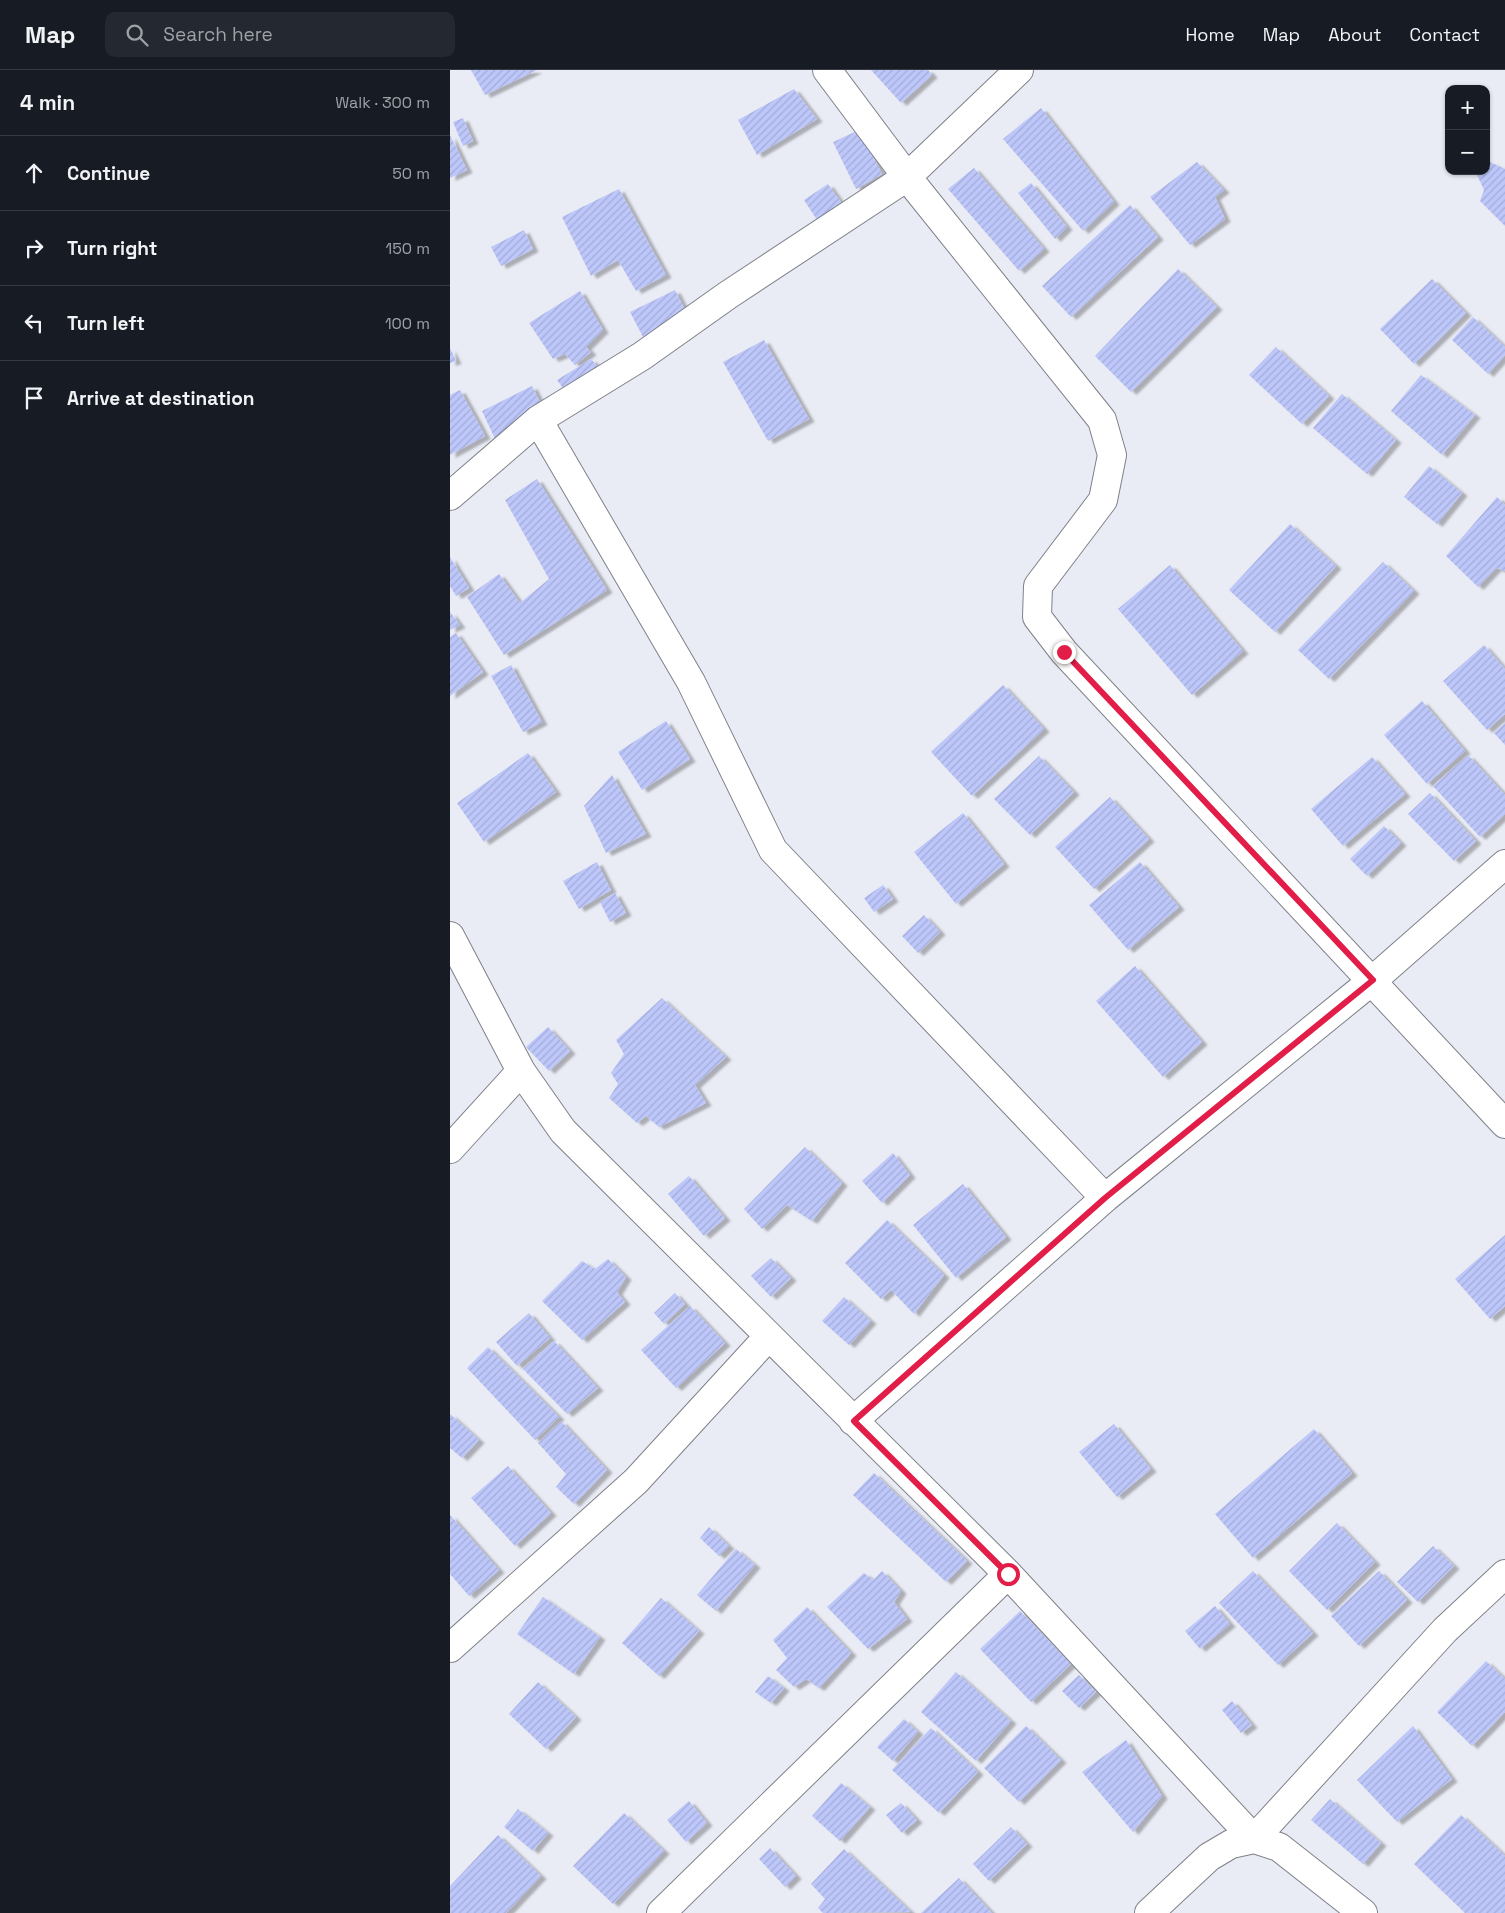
<!DOCTYPE html>
<html lang="en">
<head>
<meta charset="utf-8">
<style>
  body { margin:0; font-family:"Space Grotesk",sans-serif; background:#242831; color:#f1f3f6 }
  .controls { position:absolute; right:15px; top:15px; display:grid; overflow:hidden; border-radius:10px; box-shadow:0 1px 4px #0004 }
  .controls button { width:45px; height:45px; display:grid; place-items:center; padding:0; border:0; border-bottom:1px solid #363941; background:#171b24; color:#f1f3f6; font:25px sans-serif }
  .stop { position:absolute; width:15px; height:15px; margin:-11px; border:4px solid #e11d48; border-radius:50%; background:#fff }
  .stop.end { background:#e11d48; border-color:#fff; box-shadow:0 1px 5px #0008 }
  .list { margin:0; padding:0; list-style:none }
  h2 { display:flex; justify-content:space-between; align-items:center; height:65px; margin:0; padding:0 20px; font-size:21px }
  h2 small { font-size:16px; font-weight:400; color:#9ea1a6 }
  .list li { display:grid; grid-template-columns:32px 1fr auto; gap:15px; align-items:center; box-sizing:border-box; height:75px; padding:0 20px; border-top:1px solid #363941 }
  .list b { display:block; font-size:19px; white-space:nowrap }
  .list em { font-size:16px; font-style:normal; color:#9ea1a6 }
  .icon { flex:none; width:28px; height:28px; fill:none; stroke:currentColor; stroke-width:2; stroke-linecap:round; stroke-linejoin:round }
  .map { position:relative; flex:none; width:1055px; height:1843px; overflow:hidden }
  header { display:flex; align-items:center; gap:30px; box-sizing:border-box; height:70px; padding:0 25px; background:#171b24; border-bottom:1px solid #363941 }
  header strong { font-size:24px }
  nav { display:flex; gap:28px; margin-inline-start:auto; font-size:18px }
  .search { width:350px; height:45px; background:#242831; display:flex; align-items:center; gap:12px; box-sizing:border-box; padding:0 18px; border-radius:10px; color:#9ea1a6; font-size:19px }
  main { display:flex }
  aside { flex:1; background:#171b24 }
  .map>svg:first-child { display:block }
  .building { fill:url(#building-hatch); filter:url(#shadow) }
  .lines { fill:none; stroke-linecap:round; stroke-linejoin:round }
  .street-casing { stroke:#7f8189; stroke-width:30 }
  .secondary-casing { stroke:#7f8189; stroke-width:30 }
  .street { stroke:#fff; stroke-width:28 }
  .secondary { stroke:#fff; stroke-width:28 }
  .route { stroke:#e11d48; stroke-width:6 }
</style>
</head>
<body>
<header>
<strong>Map</strong>
<div class="search"><svg class="icon" aria-label="search" viewBox="0 0 24 24"><circle cx="10" cy="10" r="6"/><path d="M15 15l6 6"/></svg>Search here</div>
<nav><a>Home</a><a>Map</a><a>About</a><a>Contact</a></nav>
</header>
<main>
<aside>
<h2>4 min<small>Walk · 300 m</small></h2>
<ul class="list">
<li><svg class="icon" aria-label="ahead" viewBox="0 0 24 24"><path d="M12 20V5M6 11l6-6 6 6"/></svg><div><b>Continue</b></div><em>50 m</em></li>
<li><svg class="icon" aria-label="right" viewBox="0 0 24 24"><path d="M7 20v-9h11M14 6l5 5-5 5"/></svg><div><b>Turn right</b></div><em>150 m</em></li>
<li><svg class="icon" aria-label="left" viewBox="0 0 24 24"><path d="M17 20v-9H6M10 6l-5 5 5 5"/></svg><div><b>Turn left</b></div><em>100 m</em></li>
<li><svg class="icon" aria-label="arrive" viewBox="0 0 24 24"><path d="M6 21V4h12l-3 4 3 4H6"/></svg><div><b>Arrive at destination</b></div></li>
</ul>
</aside>
<div class="map">
<svg width="1055" height="1843" viewBox="0 0 1055 1843">
  <defs>
    <pattern id="building-hatch" width="6" height="6" patternUnits="userSpaceOnUse" patternTransform="scale(1.25)"><rect width="6" height="6" fill="#bdc7fa"/><path d="M-1 1l2-2M0 6l6-6M5 7l2-2" fill="none" stroke="#a3abd7"/></pattern>
    <filter id="shadow"><feDropShadow dx="5.5" dy="3" stdDeviation="1" flood-color="#0004"/></filter>
  </defs>
  <rect width="100%" height="100%" fill="#eaecf5"/>
  <path class="building" d="M 21,0 L 87,0 L 35,25 Z
    M 421,0 L 478,0 L 482,5 L 451,33 Z
    M 344,19 L 367,49 L 307,85 L 288,50 Z
    M 591,38 L 664,132 L 633,161 L 553,69 Z
    M 13,48 L 23,71 L 13,76 L 3,52 Z
    M 409,60 L 432,104 L 406,119 L 383,72 Z
    M 0,65 L 17,100 L 0,108 Z
    M 747,92 L 774,120 L 765,127 L 775,149 L 740,175 L 700,127 Z
    M 1040,92 L 1055,99 L 1055,156 L 1030,131 L 1034,120 L 1027,105 L 1031,101 L 1036,101 L 1036,96 Z
    M 524,98 L 594,179 L 569,201 L 498,119 Z
    M 581,113 L 617,157 L 605,169 L 568,123 Z
    M 378,114 L 392,134 L 367,150 L 354,130 Z
    M 169,119 L 216,205 L 186,221 L 168,190 L 141,206 L 112,147 Z
    M 680,135 L 708,167 L 621,247 L 592,216 Z
    M 74,160 L 83,179 L 51,196 L 41,177 Z
    M 728,199 L 767,237 L 681,322 L 645,286 Z
    M 982,209 L 1016,243 L 964,294 L 930,259 Z
    M 225,220 L 237,244 L 193,267 L 180,242 Z
    M 130,221 L 153,260 L 136,277 L 141,282 L 125,295 L 115,284 L 103,289 L 79,253 Z
    M 1023,247 L 1055,277 L 1055,285 L 1038,304 L 1002,270 Z
    M 314,270 L 359,349 L 318,371 L 273,292 Z
    M 826,277 L 879,326 L 852,354 L 799,305 Z
    M 0,278 L 6,291 L 0,293 Z
    M 141,289 L 152,302 L 118,325 L 107,310 Z
    M 971,305 L 1025,345 L 992,385 L 941,341 Z
    M 82,316 L 96,344 L 45,369 L 32,341 Z
    M 10,320 L 35,366 L 0,385 L 0,325 Z
    M 892,324 L 946,370 L 917,404 L 863,358 Z
    M 979,396 L 1012,423 L 987,454 L 954,427 Z
    M 87,409 L 157,520 L 54,585 L 17,527 L 49,504 L 70,533 L 99,509 L 55,430 Z
    M 1047,427 L 1055,435 L 1055,501 L 1046,498 L 1028,517 L 996,486 Z
    M 840,454 L 886,496 L 825,562 L 779,520 Z
    M 0,487 L 19,518 L 6,526 L 0,516 Z
    M 933,492 L 964,521 L 879,609 L 848,580 Z
    M 720,495 L 793,581 L 742,625 L 668,539 Z
    M 0,542 L 10,555 L 0,560 Z
    M 6,563 L 33,602 L 0,626 L 0,567 Z
    M 1034,575 L 1055,599 L 1055,644 L 1037,660 L 993,611 Z
    M 61,595 L 92,652 L 73,662 L 41,606 Z
    M 553,615 L 594,659 L 522,726 L 481,682 Z
    M 972,631 L 1015,681 L 977,714 L 934,665 Z
    M 216,651 L 240,689 L 192,720 L 168,682 Z
    M 1055,653 L 1055,675 L 1044,663 Z
    M 78,683 L 106,722 L 34,772 L 7,733 Z
    M 1018,685 L 1055,725 L 1055,744 L 1030,767 L 983,716 Z
    M 589,686 L 624,722 L 580,765 L 544,729 Z
    M 922,687 L 955,724 L 893,776 L 861,739 Z
    M 162,705 L 196,764 L 156,783 L 134,736 Z
    M 980,723 L 1026,771 L 1004,791 L 958,744 Z
    M 660,727 L 699,769 L 644,819 L 605,777 Z
    M 513,743 L 554,794 L 506,834 L 464,782 Z
    M 934,756 L 951,773 L 917,806 L 900,789 Z
    M 147,792 L 161,820 L 129,839 L 113,811 Z
    M 690,792 L 729,837 L 678,880 L 639,835 Z
    M 433,815 L 443,829 L 424,842 L 414,828 Z
    M 165,823 L 176,843 L 160,852 L 150,832 Z
    M 474,845 L 490,862 L 468,883 L 452,866 Z
    M 685,896 L 752,972 L 713,1007 L 646,931 Z
    M 212,928 L 276,987 L 245,1015 L 256,1033 L 209,1057 L 196,1046 L 187,1053 L 159,1028 L 168,1014 L 161,1003 L 174,984 L 166,970 Z
    M 98,957 L 120,981 L 99,1001 L 76,977 Z
    M 355,1077 L 392,1113 L 362,1151 L 337,1135 L 312,1159 L 294,1139 Z
    M 443,1083 L 460,1105 L 432,1133 L 412,1111 Z
    M 239,1106 L 275,1148 L 254,1166 L 218,1124 Z
    M 513,1114 L 556,1167 L 506,1208 L 463,1155 Z
    M 437,1150 L 494,1205 L 464,1244 L 441,1220 L 431,1229 L 395,1193 Z
    M 1055,1165 L 1055,1236 L 1040,1249 L 1005,1209 Z
    M 321,1188 L 341,1208 L 321,1227 L 301,1206 Z
    M 158,1189 L 176,1207 L 167,1222 L 175,1232 L 132,1270 L 92,1231 L 132,1191 L 145,1199 Z
    M 225,1223 L 235,1234 L 214,1254 L 204,1243 Z
    M 394,1227 L 421,1251 L 399,1275 L 372,1251 Z
    M 240,1236 L 275,1273 L 226,1318 L 191,1280 Z
    M 79,1243 L 100,1268 L 67,1296 L 46,1272 Z
    M 104,1271 L 148,1318 L 117,1344 L 73,1299 Z
    M 38,1277 L 109,1347 L 85,1370 L 17,1298 Z
    M 0,1344 L 29,1370 L 12,1388 L 0,1378 Z
    M 111,1351 L 157,1400 L 124,1434 L 106,1417 L 116,1404 L 88,1373 Z
    M 664,1354 L 701,1399 L 667,1427 L 629,1382 Z
    M 864,1359 L 902,1403 L 803,1488 L 765,1444 Z
    M 58,1396 L 101,1443 L 65,1476 L 21,1428 Z
    M 424,1403 L 517,1491 L 496,1512 L 403,1425 Z
    M 0,1445 L 49,1500 L 19,1526 L 0,1504 Z
    M 887,1453 L 925,1492 L 877,1540 L 839,1501 Z
    M 259,1457 L 279,1476 L 269,1486 L 250,1468 Z
    M 983,1476 L 1004,1496 L 968,1532 L 947,1512 Z
    M 286,1479 L 305,1495 L 266,1541 L 247,1525 Z
    M 432,1501 L 451,1521 L 444,1532 L 457,1549 L 418,1579 L 377,1537 L 414,1503 L 423,1510 Z
    M 803,1501 L 863,1563 L 828,1595 L 769,1533 Z
    M 929,1501 L 957,1530 L 909,1576 L 881,1546 Z
    M 93,1527 L 150,1567 L 124,1604 L 67,1564 Z
    M 211,1528 L 249,1561 L 209,1606 L 172,1573 Z
    M 765,1536 L 780,1554 L 750,1579 L 735,1561 Z
    M 357,1537 L 401,1583 L 369,1618 L 356,1609 L 344,1617 L 326,1600 L 337,1588 L 323,1570 Z
    M 570,1541 L 621,1594 L 581,1632 L 530,1579 Z
    M 1036,1591 L 1055,1609 L 1055,1642 L 1022,1676 L 987,1642 Z
    M 506,1602 L 561,1651 L 526,1691 L 471,1642 Z
    M 629,1605 L 646,1622 L 629,1638 L 612,1621 Z
    M 318,1606 L 334,1618 L 321,1633 L 305,1622 Z
    M 88,1612 L 126,1647 L 96,1679 L 59,1644 Z
    M 782,1631 L 802,1655 L 791,1663 L 772,1640 Z
    M 454,1649 L 468,1662 L 443,1691 L 427,1677 Z
    M 576,1656 L 611,1690 L 569,1732 L 534,1698 Z
    M 963,1656 L 1002,1709 L 947,1752 L 907,1710 Z
    M 481,1658 L 528,1702 L 489,1743 L 442,1700 Z
    M 676,1670 L 712,1726 L 683,1762 L 632,1702 Z
    M 391,1713 L 420,1737 L 390,1771 L 362,1746 Z
    M 880,1729 L 931,1773 L 913,1794 L 861,1750 Z
    M 239,1731 L 257,1753 L 236,1772 L 217,1750 Z
    M 451,1733 L 467,1750 L 452,1763 L 436,1745 Z
    M 68,1739 L 98,1763 L 83,1781 L 54,1757 Z
    M 174,1743 L 214,1781 L 163,1834 L 123,1796 Z
    M 1011,1745 L 1055,1786 L 1055,1843 L 1015,1843 L 964,1794 Z
    M 561,1757 L 577,1774 L 539,1811 L 523,1794 Z
    M 48,1765 L 91,1806 L 56,1843 L 0,1843 L 0,1816 Z
    M 320,1778 L 346,1806 L 335,1817 L 309,1789 Z
    M 394,1779 L 461,1842 L 373,1843 L 368,1838 L 375,1829 L 361,1814 Z
    M 509,1808 L 542,1843 L 471,1843 Z"/>
  <g class="lines">
    <g class="street-casing">
      <path id="street" d="M 377,0 L 457,107 L 652,350 L 662,385 L 653,430 L 588,516 L 587,547 L 614,582 L 1055,1054
        M 88,350 L 241,612 L 323,780 L 655,1128
        M 0,426 L 88,350 L 192,286 L 278,225 L 457,107 L 569,0
        M 0,866 L 71,1001 L 113,1061 L 558,1504 L 804,1769 L 995,1560 L 1055,1504
        M 0,1079 L 71,1001
        M 403,1351 L 655,1128 L 923,910 L 1055,794
        M 0,1578 L 186,1411 L 319,1266
        M 211,1843 L 558,1504"/>
    </g>
    <g class="secondary-casing">
      <path id="secondary" d="M 699,1843 L 759,1787 L 781,1774 L 804,1769 L 829,1777 L 913,1843"/>
    </g>
    <use href="#street" class="street"/>
    <use href="#secondary" class="secondary"/>
  </g>
  <g class="lines">
    <path class="route" d="M 558,1504 L 404,1351 L 655,1128 L 923,910 L 614,582"/>
  </g>
</svg>
<div class="controls">
<button>+</button>
<button>−</button>
</div>
<div class="stop" style="left:558px;top:1504px"></div>
<div class="stop end" style="left:614px;top:582px"></div>
</div>
</main>
</body>
</html>
